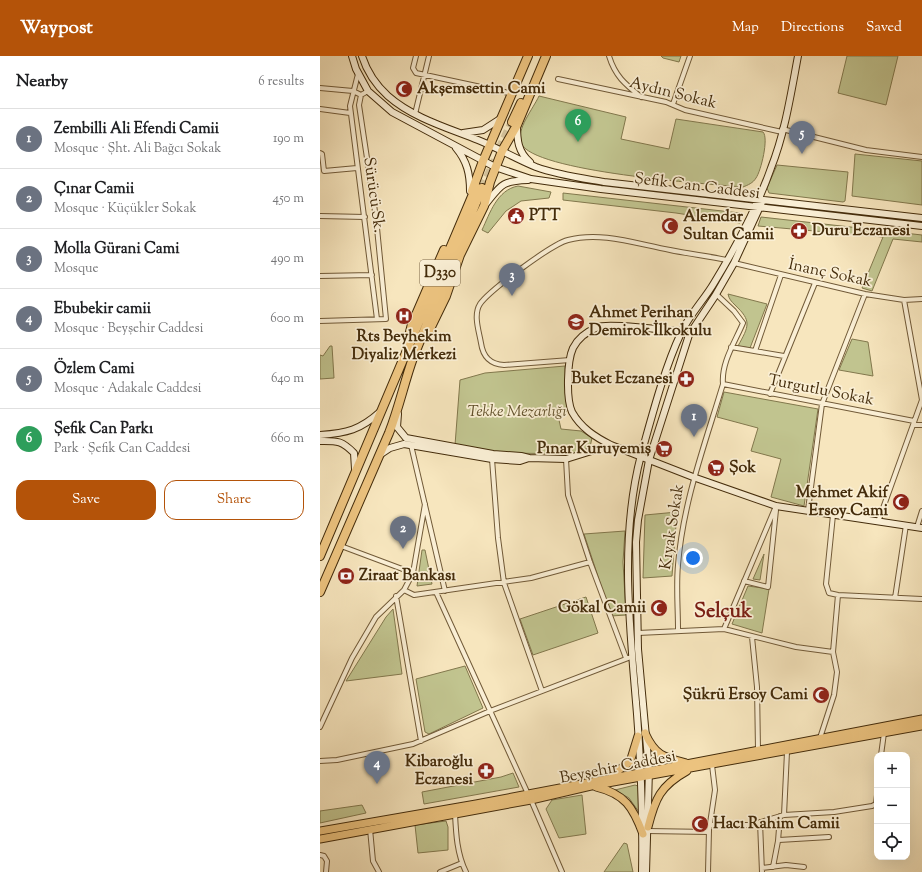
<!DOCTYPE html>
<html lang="en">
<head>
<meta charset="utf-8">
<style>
  body { margin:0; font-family:"Sorts Mill Goudy",serif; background:#f2f2f2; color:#202124 }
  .controls { position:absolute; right:12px; bottom:12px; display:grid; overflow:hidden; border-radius:8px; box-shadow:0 4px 16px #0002 }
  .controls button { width:36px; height:36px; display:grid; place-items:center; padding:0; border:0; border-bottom:1px solid #e0e0e0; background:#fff; color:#202124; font:20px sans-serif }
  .you { position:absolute; left:373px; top:502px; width:14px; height:14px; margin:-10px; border:3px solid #fff; border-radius:50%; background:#1a73e8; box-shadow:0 0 0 6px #1a73e833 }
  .badge { display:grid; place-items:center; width:26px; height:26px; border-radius:50%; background:#b45309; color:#fff; font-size:13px; font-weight:700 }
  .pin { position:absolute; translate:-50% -33px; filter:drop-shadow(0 1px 2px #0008) }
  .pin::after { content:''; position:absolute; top:21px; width:14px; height:12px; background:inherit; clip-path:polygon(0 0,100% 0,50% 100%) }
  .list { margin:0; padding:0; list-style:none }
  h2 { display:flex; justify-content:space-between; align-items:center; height:52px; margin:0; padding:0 16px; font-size:17px }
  h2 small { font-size:13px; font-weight:400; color:#757577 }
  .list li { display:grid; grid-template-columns:26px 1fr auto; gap:12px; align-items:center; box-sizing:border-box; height:60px; padding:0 16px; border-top:1px solid #e0e0e0 }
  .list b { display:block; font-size:15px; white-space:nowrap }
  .list p { margin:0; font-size:13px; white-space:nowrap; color:#757577 }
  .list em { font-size:13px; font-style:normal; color:#757577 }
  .actions { display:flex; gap:8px; padding:12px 16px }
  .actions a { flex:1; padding:9px 0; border:1px solid #b45309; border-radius:12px; text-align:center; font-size:14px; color:#b45309 }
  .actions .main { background:#b45309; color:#fff }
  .icon { flex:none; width:22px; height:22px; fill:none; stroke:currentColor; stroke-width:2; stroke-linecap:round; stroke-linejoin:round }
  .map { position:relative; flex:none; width:602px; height:816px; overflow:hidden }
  header { display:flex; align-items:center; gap:24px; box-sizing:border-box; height:56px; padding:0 20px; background:#b45309; color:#fff }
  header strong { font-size:19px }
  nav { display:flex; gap:22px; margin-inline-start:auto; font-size:14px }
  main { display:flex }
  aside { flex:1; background:#fff }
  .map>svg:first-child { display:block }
  .green { fill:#c1c48f; stroke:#82784d }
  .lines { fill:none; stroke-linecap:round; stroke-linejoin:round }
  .highway-tunnel { stroke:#d3c19a; stroke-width:8; stroke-dasharray:8 4; stroke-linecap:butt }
  .street-casing { stroke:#715a38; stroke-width:6 }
  .secondary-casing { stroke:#442c0b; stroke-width:8 }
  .primary-casing { stroke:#442c0b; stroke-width:9 }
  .highway-casing { stroke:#442c0b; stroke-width:10 }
  .street { stroke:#faefd5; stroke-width:4 }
  .secondary { stroke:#faefd5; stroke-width:6 }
  .primary { stroke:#ecc37f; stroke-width:7 }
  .highway { stroke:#ecc37f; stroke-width:8 }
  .labels { text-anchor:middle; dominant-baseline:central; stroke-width:3.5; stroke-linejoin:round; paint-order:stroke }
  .shield { fill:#faefd5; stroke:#7b6648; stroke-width:1 }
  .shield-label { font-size:15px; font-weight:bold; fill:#442c0b }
  .poi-label { font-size:16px; font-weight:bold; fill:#442c0b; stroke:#faefd5; text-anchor:start }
  .street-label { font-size:16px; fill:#442c0b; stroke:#faefd5 }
  .park-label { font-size:16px; font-style:italic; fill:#63522c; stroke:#faefd5 }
  .district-label { font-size:20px; font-weight:bold; fill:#7a1f14; stroke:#faefd5 }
</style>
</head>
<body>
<header>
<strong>Waypost</strong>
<nav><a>Map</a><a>Directions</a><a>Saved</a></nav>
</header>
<main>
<aside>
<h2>Nearby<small>6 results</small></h2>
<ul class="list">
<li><span class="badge" style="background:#6b7280">1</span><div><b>Zembilli Ali Efendi Camii</b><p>Mosque · Şht. Ali Bağcı Sokak</p></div><em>190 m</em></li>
<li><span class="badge" style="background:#6b7280">2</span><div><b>Çınar Camii</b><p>Mosque · Küçükler Sokak</p></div><em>450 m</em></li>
<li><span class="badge" style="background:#6b7280">3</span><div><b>Molla Gürani Cami</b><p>Mosque</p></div><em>490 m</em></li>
<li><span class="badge" style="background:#6b7280">4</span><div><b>Ebubekir camii</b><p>Mosque · Beyşehir Caddesi</p></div><em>600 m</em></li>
<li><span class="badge" style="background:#6b7280">5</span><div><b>Özlem Cami</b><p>Mosque · Adakale Caddesi</p></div><em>640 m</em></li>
<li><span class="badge" style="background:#2e9e5b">6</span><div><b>Şefik Can Parkı</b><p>Park · Şefik Can Caddesi</p></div><em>660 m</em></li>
</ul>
<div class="actions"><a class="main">Save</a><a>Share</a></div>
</aside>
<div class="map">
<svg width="602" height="816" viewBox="0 0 602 816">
  <rect width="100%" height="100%" fill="#f7e6be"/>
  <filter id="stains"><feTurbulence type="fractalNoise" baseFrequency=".005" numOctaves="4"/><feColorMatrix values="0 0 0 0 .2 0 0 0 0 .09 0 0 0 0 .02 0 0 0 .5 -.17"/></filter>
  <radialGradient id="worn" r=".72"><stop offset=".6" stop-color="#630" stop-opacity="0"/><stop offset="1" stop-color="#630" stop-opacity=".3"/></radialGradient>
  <path class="green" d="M 341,0 L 361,0 L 359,6 L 343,2 Z
    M 527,0 L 578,0 L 566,49 L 518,37 Z
    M 219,40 L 306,61 L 301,83 L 349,93 L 356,63 L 443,76 C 449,82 441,115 436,122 C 433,127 428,129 423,131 C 389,128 212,116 201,87 C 196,73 213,53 219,40 Z
    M 535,98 L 602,105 L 602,149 L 532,140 Z
    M 457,109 L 528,116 L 525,145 L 523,146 L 449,137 L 447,132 Z
    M 198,130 L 231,136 L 229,142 L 201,145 L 186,155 L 168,177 L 162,174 C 170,157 177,134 198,130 Z
    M 243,137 L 420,157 L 420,167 L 356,157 L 243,144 Z
    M 441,161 L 602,179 L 602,186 L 573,183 L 552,235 L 542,232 L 563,181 L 438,170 Z
    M 408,238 L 447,248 L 430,292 L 418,290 C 429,270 432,265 415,249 C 411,245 409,243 408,238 Z
    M 532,283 L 548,286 L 553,320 L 519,314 Z
    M 10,290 L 12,290 L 14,322 L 0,323 L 0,299 L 3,300 Z
    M 245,310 L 247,355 L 239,364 L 241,373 L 261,375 L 272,382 L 270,391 L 256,398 L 185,397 L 135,389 L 140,324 L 165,317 Z
    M 404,336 L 498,353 L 484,450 L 451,441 L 461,403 L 431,395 L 438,372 L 397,361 Z
    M 357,456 L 352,520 L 323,522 L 325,459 Z
    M 305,475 L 303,506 L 306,559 L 291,560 L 264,478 Z
    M 102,494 L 105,494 L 112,528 L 97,530 Z
    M 444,498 L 440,524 L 433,523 Z
    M 428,530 L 449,533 L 442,577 L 412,568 Z
    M 266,541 L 278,577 L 213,599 L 200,563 Z
    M 73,553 L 82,618 L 26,625 L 66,561 Z
    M 145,610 L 163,652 L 109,678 L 105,676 L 96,623 Z
    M 193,717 L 199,731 L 104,748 L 102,736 L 181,721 Z
    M 315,729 L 321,731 L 319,756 L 309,742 L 295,734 Z
    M 262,739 L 266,778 L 239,782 L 226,753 L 232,744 Z
    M 42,749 L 46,757 L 0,767 L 0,755 Z
    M 126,765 L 128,771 L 128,794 L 98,797 L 95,769 Z
    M 304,787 L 307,788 L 313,816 L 284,816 Z"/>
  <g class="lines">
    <path class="highway-tunnel" d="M 179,93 L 192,66
      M 162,132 L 175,104"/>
    <g class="street-casing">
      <path id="street" d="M 96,0 L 93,12 L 96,17 L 189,37
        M 289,0 C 295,20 305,28 321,41
        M 38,18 L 30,50 L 57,263
        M 238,23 L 346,46 L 365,54 L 462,76
        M 0,32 L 33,35 L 41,39
        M 353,48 L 370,0
        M 0,53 L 30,57
        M 95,58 L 109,0
        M 462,73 L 546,94 L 602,101
        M 0,97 L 2,98 L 4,115 L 37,112
        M 0,160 L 45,161
        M 414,207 L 545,238 L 584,244 L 602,243
        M 0,220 L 52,219
        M 0,265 L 66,263 L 56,162 L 39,49 L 41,39 L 48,35
        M 411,291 L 464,300
        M 435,295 L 461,219
        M 250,304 L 184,309 C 170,308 163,301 161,287 C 159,275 153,259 160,248 C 170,234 232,188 248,184 C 281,175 317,188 350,194 C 369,198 388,200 407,204
        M 403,328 L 594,365
        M 450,338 L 495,227
        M 594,369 L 602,369
        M 91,389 L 125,535
        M 172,403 L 178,482 L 184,527 L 222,635
        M 246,403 L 248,439 L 270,506 L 306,602
        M 488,454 L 502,348 L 545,238
        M 513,459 L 506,528 L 509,537 L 518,539 L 602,543
        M 558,466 L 602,344 L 584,244
        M 597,471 L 602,455
        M 21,490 L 93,517
        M 424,525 L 448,531 L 456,454
        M 84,534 L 94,539 L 211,522 L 270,506
        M 116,536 L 208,738
        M 76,540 L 101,685
        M 575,542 L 586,469
        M 358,573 C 358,552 356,530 358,509 C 363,446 385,388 403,328 C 401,307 415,286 423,267 L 414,255 L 396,238
        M 404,573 L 456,450
        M 318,577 L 404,573 L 476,591 L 513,596
        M 432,581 L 437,631 L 438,694
        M 0,671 L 32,602 L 56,561 L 84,534 L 93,517 L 105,448
        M 500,682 L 514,639 L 517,616 L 513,596 L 518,539
        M 561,699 L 564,677
        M 0,705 L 17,704 L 93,688 L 170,655 L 311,601
        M 211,744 L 242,816
        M 135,758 C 136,778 137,798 146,816
        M 464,759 L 467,696
        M 440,766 L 442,816
        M 390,769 L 431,769 L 464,759 L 514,756 L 552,750 L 556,748 L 557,739
        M 50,773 L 53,805 L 59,816
        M 328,775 L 389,776
        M 459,784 L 509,781
        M 0,799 L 4,800 L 7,805 L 6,816
        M 453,811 L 458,785 L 460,760
        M 442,812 L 466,809 L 484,811
        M 120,816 L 142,807
        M 388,816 L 389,774 L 395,734 L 392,709"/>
    </g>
    <g class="secondary-casing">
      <path id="secondary" d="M 32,0 L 36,13 L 48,35 L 72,56 L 175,111 L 211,123 L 281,133 L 602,170
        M 42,0 C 47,16 56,29 68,40 C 93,62 128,72 158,84 C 178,92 196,103 216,111 C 238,119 261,122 284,126 L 602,162
        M 197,69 C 197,84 198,96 210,106
        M 143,77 L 163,74 L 180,63
        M 136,92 C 147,105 150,118 150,135
        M 165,149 C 181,129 181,125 208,124
        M 78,358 L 77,371 L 86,382 L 173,398 L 201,400 L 209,402
        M 0,379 C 27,377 40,374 60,356
        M 0,385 C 17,385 21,384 34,397 L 35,413
        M 291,389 C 275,381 261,372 252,356 C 246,343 247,305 253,292 C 258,282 268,275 278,271 C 286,267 349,274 361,276
        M 61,398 L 70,392 L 84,388 L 172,403 L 200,405 L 209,402 L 246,403 L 291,389 L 373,421 L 456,450 L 602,472
        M 322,816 C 323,763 321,711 317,658 C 310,572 299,483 321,399 C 332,360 344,313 361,277 C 369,259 384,244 394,227 C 416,191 437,152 451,112 C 465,77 471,37 478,0
        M 326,816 L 329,714 L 318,593 L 316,486 L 318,464 L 329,404 L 369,279 L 395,240 L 414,207 L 443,144"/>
    </g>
    <g class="primary-casing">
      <path id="primary" d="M 325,677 C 335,699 343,701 366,707
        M 292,719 L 310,706 L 318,680
        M 276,731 C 305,738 313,751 323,778
        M 328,771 C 335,743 340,730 367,715
        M 0,775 L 156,748 L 602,663
        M 0,783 L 211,744 L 271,730 L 602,670"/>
    </g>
    <g class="highway-casing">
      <path id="highway" d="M 192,66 L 201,47
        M 152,135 L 163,105 L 208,0
        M 108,277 L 126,240 L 140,199 L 164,150 L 170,126 L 182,95 L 197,69 L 226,0
        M 89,280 L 92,268 L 124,194
        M 0,500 L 156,131
        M 0,536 L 69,377 C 79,352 84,327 93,302 L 162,132"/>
    </g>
    <use href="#street" class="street"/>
    <use href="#secondary" class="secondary"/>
    <use href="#primary" class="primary"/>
    <use href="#highway" class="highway"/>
  </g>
  <defs>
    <g id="mosque-disc" transform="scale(0.9)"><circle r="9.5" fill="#8f2418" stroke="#faefd5"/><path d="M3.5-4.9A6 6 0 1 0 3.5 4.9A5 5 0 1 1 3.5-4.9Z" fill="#fff"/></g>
    <g id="civic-disc" transform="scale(0.9)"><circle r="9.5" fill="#8f2418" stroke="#faefd5"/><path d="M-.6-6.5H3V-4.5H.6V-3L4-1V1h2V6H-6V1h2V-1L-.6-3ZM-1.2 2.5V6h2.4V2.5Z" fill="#fff"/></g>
    <g id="pharmacy-disc" transform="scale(0.9)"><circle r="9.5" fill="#8f2418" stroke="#faefd5"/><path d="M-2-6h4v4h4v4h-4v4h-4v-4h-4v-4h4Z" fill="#fff"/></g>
    <g id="hospital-disc" transform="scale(0.9)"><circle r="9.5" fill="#8f2418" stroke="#faefd5"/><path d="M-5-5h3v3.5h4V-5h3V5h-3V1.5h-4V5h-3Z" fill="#fff"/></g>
    <g id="school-disc" transform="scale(0.9)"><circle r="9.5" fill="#8f2418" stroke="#faefd5"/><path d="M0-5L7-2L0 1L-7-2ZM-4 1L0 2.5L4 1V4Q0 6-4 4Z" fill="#fff"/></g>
    <g id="supermarket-disc" transform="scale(0.9)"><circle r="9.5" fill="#8f2418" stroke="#faefd5"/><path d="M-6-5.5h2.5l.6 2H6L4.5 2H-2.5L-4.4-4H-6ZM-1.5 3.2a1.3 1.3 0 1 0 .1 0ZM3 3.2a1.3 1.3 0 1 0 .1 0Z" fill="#fff"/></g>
    <g id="bank-disc" transform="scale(0.9)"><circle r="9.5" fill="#8f2418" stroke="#faefd5"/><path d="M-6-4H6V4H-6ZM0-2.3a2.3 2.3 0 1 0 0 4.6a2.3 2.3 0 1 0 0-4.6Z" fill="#fff"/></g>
  </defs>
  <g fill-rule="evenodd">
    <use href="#mosque-disc" x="84" y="33"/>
    <use href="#civic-disc" x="196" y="160"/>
    <use href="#mosque-disc" x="350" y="170"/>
    <use href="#pharmacy-disc" x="479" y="175"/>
    <use href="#hospital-disc" x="84" y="260"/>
    <use href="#school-disc" x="256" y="266"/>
    <use href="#pharmacy-disc" x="366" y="323"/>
    <use href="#supermarket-disc" x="344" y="393"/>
    <use href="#supermarket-disc" x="396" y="412"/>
    <use href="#mosque-disc" x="581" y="446"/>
    <use href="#bank-disc" x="26" y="520"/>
    <use href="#mosque-disc" x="339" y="552"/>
    <use href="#mosque-disc" x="501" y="639"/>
    <use href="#pharmacy-disc" x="166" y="715"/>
    <use href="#mosque-disc" x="380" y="768"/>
  </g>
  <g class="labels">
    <rect class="shield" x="100" y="204" width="40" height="26" rx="3"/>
    <g class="shield-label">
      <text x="120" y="217">D330</text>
    </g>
    <g class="poi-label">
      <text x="97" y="33">Akşemsettin Cami</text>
      <text x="209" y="160">PTT</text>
      <text x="363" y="161">Alemdar<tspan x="363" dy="18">Sultan Camii</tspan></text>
      <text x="492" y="175">Duru Eczanesi</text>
      <text x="269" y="257">Ahmet Perihan<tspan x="269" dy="18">Demirok İlkokulu</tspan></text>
      <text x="84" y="281" text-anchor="middle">Rts Beyhekim<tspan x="84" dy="18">Diyaliz Merkezi</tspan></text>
      <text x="353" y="323" text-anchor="end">Buket Eczanesi</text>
      <text x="331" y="393" text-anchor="end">Pınar Kuruyemiş</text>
      <text x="409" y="412">Şok</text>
      <text x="568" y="437" text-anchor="end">Mehmet Akif<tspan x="568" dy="18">Ersoy Cami</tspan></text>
      <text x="39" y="520">Ziraat Bankası</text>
      <text x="326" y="552" text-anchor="end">Gökal Camii</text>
      <text x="488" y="639" text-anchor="end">Şükrü Ersoy Cami</text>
      <text x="153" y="706" text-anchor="end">Kibaroğlu<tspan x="153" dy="18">Eczanesi</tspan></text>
      <text x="393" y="768">Hacı Rahim Camii</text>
    </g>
    <g class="street-label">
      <text transform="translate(353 38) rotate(14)">Aydın Sokak</text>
      <text transform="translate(377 131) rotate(7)">Şefik Can Caddesi</text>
      <text transform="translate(53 139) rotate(82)">Sürücü Sk.</text>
      <text transform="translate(510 218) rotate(12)">İnanç Sokak</text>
      <text transform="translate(501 335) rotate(11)">Turgutlu Sokak</text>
      <text transform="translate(353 471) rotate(-81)">Kıyak Sokak</text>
      <text transform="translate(298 712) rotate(-11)">Beyşehir Caddesi</text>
    </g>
    <g class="park-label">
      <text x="197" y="356">Tekke Mezarlığı</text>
    </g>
    <g class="district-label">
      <text x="403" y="556">Selçuk</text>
    </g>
  </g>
  <rect width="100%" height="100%" filter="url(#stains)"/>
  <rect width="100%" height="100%" fill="url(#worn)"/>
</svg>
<div class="controls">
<button>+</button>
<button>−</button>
<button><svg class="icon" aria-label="locate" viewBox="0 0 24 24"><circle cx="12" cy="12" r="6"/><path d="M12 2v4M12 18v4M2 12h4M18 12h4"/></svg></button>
</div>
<div class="you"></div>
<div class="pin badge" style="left:374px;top:381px;background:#6b7280">1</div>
<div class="pin badge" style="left:83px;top:493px;background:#6b7280">2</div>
<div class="pin badge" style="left:192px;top:240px;background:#6b7280">3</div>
<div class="pin badge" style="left:57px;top:728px;background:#6b7280">4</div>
<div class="pin badge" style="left:482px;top:98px;background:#6b7280">5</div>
<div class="pin badge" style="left:258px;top:86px;background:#2e9e5b">6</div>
</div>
</main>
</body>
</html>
